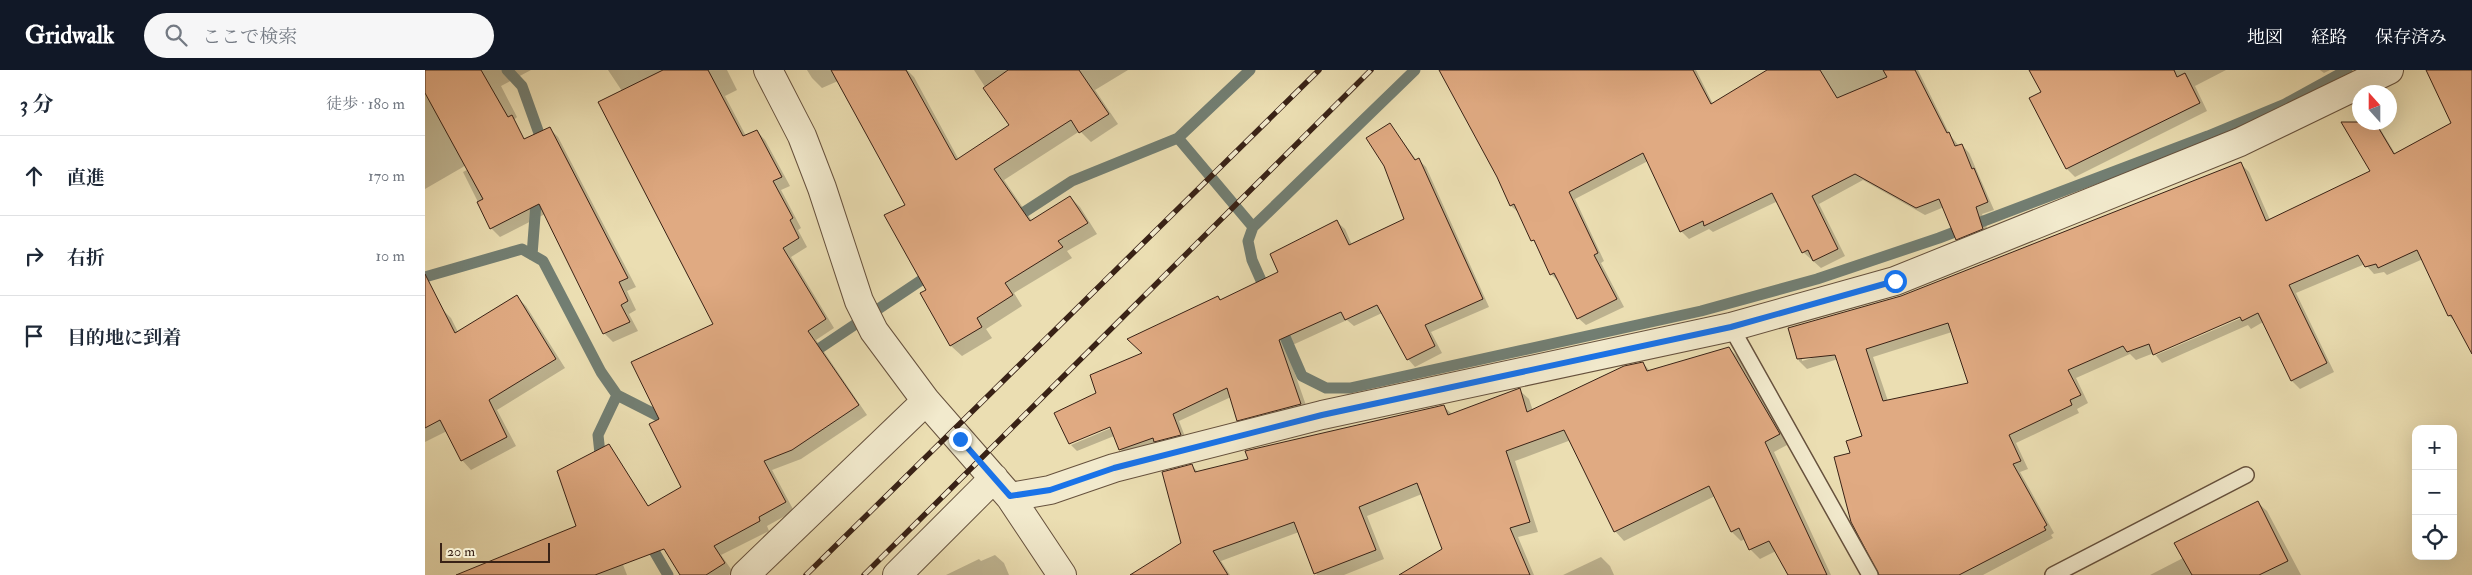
<!DOCTYPE html>
<html lang="ja">
<head>
<meta charset="utf-8">
<style>
  body { margin:0; font-family:"IM FELL Double Pica","Noto Serif JP",serif; background:#f6f6f7; color:#1f2937 }
  .controls { position:absolute; right:15px; bottom:15px; display:grid; overflow:hidden; border-radius:10px; box-shadow:0 5px 20px #0002 }
  .controls button { width:45px; height:45px; display:grid; place-items:center; padding:0; border:0; border-bottom:1px solid #e0e1e3; background:#fff; color:#1f2937; font:25px sans-serif }
  .compass { position:absolute; left:1927px; top:15px; width:45px; height:45px; border-radius:50%; background:#fff; box-shadow:0 5px 20px #0002; rotate:339deg }
  .scale { position:absolute; left:15px; bottom:12px; width:110px; box-sizing:border-box; padding-left:5px; border:2px solid #392216; border-top:0; font-size:14px; line-height:18px; white-space:nowrap; color:#392216; -webkit-text-stroke:4px #f2eacd; paint-order:stroke }
  .stop { position:absolute; width:15px; height:15px; margin:-11px; border:4px solid #1a73e8; border-radius:50%; background:#fff }
  .stop.end { background:#1a73e8; border-color:#fff; box-shadow:0 1px 5px #0008 }
  .list { margin:0; padding:0; list-style:none }
  h2 { display:flex; justify-content:space-between; align-items:center; height:65px; margin:0; padding:0 20px; font-size:21px }
  h2 small { font-size:16px; font-weight:400; color:#747a83 }
  .list li { display:grid; grid-template-columns:32px 1fr auto; gap:15px; align-items:center; box-sizing:border-box; height:80px; padding:0 20px; border-top:1px solid #e0e1e3 }
  .list b { display:block; font-size:19px; white-space:nowrap }
  .list em { font-size:16px; font-style:normal; color:#747a83 }
  .icon { flex:none; width:28px; height:28px; fill:none; stroke:currentColor; stroke-width:2; stroke-linecap:round; stroke-linejoin:round }
  .map { position:relative; flex:none; width:2047px; height:505px; overflow:hidden }
  header { display:flex; align-items:center; gap:30px; box-sizing:border-box; height:70px; padding:0 25px; background:#111827; color:#fff }
  header strong { font-size:24px }
  nav { display:flex; gap:28px; margin-inline-start:auto; font-size:18px }
  .search { width:350px; height:45px; background:#f6f6f7; display:flex; align-items:center; gap:12px; box-sizing:border-box; padding:0 18px; border-radius:28px; color:#747a83; font-size:19px }
  main { display:flex }
  aside { flex:1; background:#fff }
  .map>svg:first-child { display:block }
  .shadow { fill:#0003; fill-rule:evenodd }
  .lines { fill:none; stroke-linecap:round; stroke-linejoin:round }
  .stream { stroke:#727e72; stroke-width:11 }
  .building { fill:#e0aa82; stroke:#392216; fill-rule:evenodd }
  .lane-casing { stroke:#66513d; stroke-width:18 }
  .street-casing { stroke:#66513d; stroke-width:30 }
  .lane { stroke:#f2eacd; stroke-width:15 }
  .street { stroke:#f2eacd; stroke-width:28 }
  .rail-casing { stroke:#392216; stroke-width:5.5 }
  .rail { stroke:#f2eacd; stroke-width:4; stroke-dasharray:11; stroke-linecap:butt }
  .route { stroke:#1a73e8; stroke-width:6 }
</style>
</head>
<body>
<header>
<strong>Gridwalk</strong>
<div class="search"><svg class="icon" aria-label="search" viewBox="0 0 24 24"><circle cx="10" cy="10" r="6"/><path d="M15 15l6 6"/></svg>ここで検索</div>
<nav><a>地図</a><a>経路</a><a>保存済み</a></nav>
</header>
<main>
<aside>
<h2>3 分<small>徒歩 · 180 m</small></h2>
<ul class="list">
<li><svg class="icon" aria-label="ahead" viewBox="0 0 24 24"><path d="M12 20V5M6 11l6-6 6 6"/></svg><div><b>直進</b></div><em>170 m</em></li>
<li><svg class="icon" aria-label="right" viewBox="0 0 24 24"><path d="M7 20v-9h11M14 6l5 5-5 5"/></svg><div><b>右折</b></div><em>10 m</em></li>
<li><svg class="icon" aria-label="arrive" viewBox="0 0 24 24"><path d="M6 21V4h12l-3 4 3 4H6"/></svg><div><b>目的地に到着</b></div></li>
</ul>
</aside>
<div class="map">
<svg width="2047" height="505" viewBox="0 0 2047 505">
  <rect width="100%" height="100%" fill="#ebdeb2"/>
  <filter id="stains"><feTurbulence type="fractalNoise" baseFrequency=".004" numOctaves="4"/><feColorMatrix values="0 0 0 0 .2 0 0 0 0 .09 0 0 0 0 .02 0 0 0 .5 -.17"/></filter>
  <radialGradient id="worn" r=".72"><stop offset=".6" stop-color="#630" stop-opacity="0"/><stop offset="1" stop-color="#630" stop-opacity=".3"/></radialGradient>
  <path class="shadow" d="M 0,0 L 106,0 L 76,16 L 92,47 L 38,97 L 0,119 Z
    M 183,0 L 302,0 L 312,20 L 300,26 L 321,66 L 332,61 L 340,70 L 365,116 L 356,120 L 376,158 L 373,160 L 382,177 L 366,187 L 409,258 L 391,270 L 442,345 L 376,389 L 347,400 L 369,441 L 342,456 L 344,461 L 296,485 L 308,502 L 304,505 L 257,505 L 258,417 L 235,349 L 290,255 L 197,21 Z
    M 382,0 L 482,0 L 489,7 L 534,90 L 585,55 L 549,0 L 703,0 L 670,20 L 693,54 L 666,72 L 655,61 L 579,110 L 607,151 L 645,127 L 655,137 L 672,164 L 642,181 L 647,188 L 589,223 L 597,236 L 561,259 L 567,268 L 537,286 L 526,276 L 496,223 L 502,220 L 481,135 L 413,11 L 397,18 L 387,8 Z
    M 1028,0 L 1271,0 L 1288,34 L 1345,0 L 1493,0 L 1525,65 L 1534,76 L 1537,75 L 1544,83 L 1569,140 L 1557,144 L 1565,166 L 1539,177 L 1532,169 L 1519,137 L 1500,145 L 1438,110 L 1394,134 L 1420,186 L 1396,198 L 1378,182 L 1353,131 L 1288,162 L 1284,159 L 1264,169 L 1256,161 L 1223,91 L 1150,129 L 1179,191 L 1176,193 L 1199,237 L 1161,255 L 1153,248 L 1134,212 L 1126,204 L 1094,143 L 1086,136 Z
    M 1606,0 L 1801,0 L 1770,16 L 1782,41 L 1650,107 L 1642,99 L 1606,29 L 1617,23 Z
    M 1895,0 L 1905,0 L 1899,3 Z
    M 2047,43 L 2047,282 L 2032,253 L 2024,246 L 1998,189 L 1962,205 L 1959,202 L 1949,204 L 1940,194 L 1871,223 L 1909,302 L 1875,319 L 1867,311 L 1838,252 L 1826,259 L 1823,255 L 1737,293 L 1729,283 L 1711,290 L 1705,284 L 1651,308 L 1663,333 L 1652,339 L 1654,343 L 1591,373 L 1603,399 L 1595,402 L 1629,463 L 1626,465 L 1628,468 L 1558,505 L 1454,505 L 1426,384 L 1439,367 L 1413,289 L 1382,299 L 1374,291 L 1364,259 L 1475,227 L 1816,94 L 1824,102 L 1845,150 L 1947,101 L 1935,52 L 1951,52 L 1971,85 ZM 1820,244 L 1821,246 L 1731,285 L 1731,283 ZM 1527,262 L 1544,314 L 1463,331 L 1448,287 ZM 1415,277 L 1415,280 L 1377,291 L 1377,289 Z
    M 965,54 L 992,91 L 994,90 L 1001,97 L 1064,237 L 1006,262 L 1017,283 L 990,297 L 983,289 L 957,243 L 929,256 L 922,250 L 861,278 L 883,341 L 820,357 L 813,350 L 806,327 L 754,351 L 762,372 L 703,387 L 696,380 L 689,366 L 652,381 L 646,375 L 691,356 L 690,354 L 645,373 L 673,324 L 719,284 L 796,231 L 855,202 L 912,152 L 920,159 L 927,175 L 980,149 Z
    M 124,58 L 133,67 L 211,217 L 202,221 L 211,240 L 204,244 L 213,261 L 188,272 L 179,263 L 120,144 L 75,167 L 66,158 L 38,102 Z
    M 92,227 L 101,236 L 140,298 L 72,340 L 91,376 L 46,400 L 37,390 L 22,361 L 0,372 L 0,231 L 17,239 L 26,248 L 33,262 Z
    M 1304,278 L 1314,288 L 1364,374 L 1349,382 L 1406,505 L 1364,505 L 1351,481 L 1335,489 L 1325,479 L 1320,469 L 1316,471 L 1307,462 L 1290,426 L 1199,471 L 1190,461 L 1146,370 L 1090,391 L 1113,462 L 1093,467 L 1109,505 L 991,505 L 1019,480 L 997,424 L 942,446 L 959,489 L 919,505 L 892,505 L 874,462 L 796,491 L 805,505 L 707,505 L 757,473 L 767,396 L 774,403 L 1018,336 L 1027,344 L 1094,320 L 1104,329 L 1108,341 L 1218,293 L 1225,301 Z
    M 1832,432 L 1842,441 L 1876,505 L 1725,505 L 1758,488 Z
    M 182,454 L 202,505 L 75,505 Z
    M 570,485 L 579,493 L 584,505 L 521,505 L 554,489 L 556,491 Z
    M 1176,487 L 1185,496 L 1189,505 L 1138,505 Z"/>
  <g class="lines">
    <path class="stream" d="M 82,0 L 97,16 L 116,69 L 116,76
      M 753,68 L 825,0
      M 587,150 L 647,111 L 753,68 L 828,157 L 823,171 L 827,190 L 842,224
      M 828,157 L 990,0
      M 107,185 L 112,120
      M 0,207 L 97,179 L 118,191 L 176,302 L 192,325 L 247,353
      M 854,253 L 877,306 L 901,318 L 925,318 L 1276,241 L 1392,209 L 1514,168 L 1783,66 L 1860,34 L 1922,0
      M 383,286 L 507,203
      M 176,393 L 173,365 L 192,325
      M 222,469 L 243,505"/>
  </g>
  <path class="building" d="M 0,0 L 56,0 L 83,47 L 87,45 L 99,69 L 125,57 L 203,208 L 194,212 L 203,231 L 196,235 L 205,252 L 178,264 L 114,134 L 65,159 L 52,132 L 58,129 L 0,23 Z
    M 238,0 L 283,0 L 318,66 L 332,60 L 357,107 L 348,111 L 368,148 L 365,150 L 374,168 L 358,178 L 401,249 L 383,261 L 434,335 L 367,380 L 339,391 L 361,432 L 334,447 L 335,451 L 289,476 L 300,493 L 281,505 L 255,505 L 239,479 L 170,505 L 31,505 L 151,456 L 132,401 L 184,374 L 223,436 L 256,417 L 224,354 L 234,349 L 206,292 L 288,254 L 173,32 Z
    M 406,0 L 481,0 L 531,90 L 584,55 L 558,18 L 583,0 L 654,0 L 684,44 L 654,63 L 646,50 L 569,99 L 605,151 L 645,126 L 663,153 L 633,171 L 638,177 L 580,213 L 588,225 L 552,248 L 557,257 L 525,276 L 495,223 L 501,220 L 459,145 L 480,135 Z
    M 1014,0 L 1268,0 L 1286,34 L 1342,0 L 1395,0 L 1412,28 L 1462,7 L 1458,0 L 1490,0 L 1522,63 L 1524,62 L 1530,76 L 1537,74 L 1547,99 L 1549,98 L 1563,132 L 1551,137 L 1558,159 L 1531,170 L 1514,129 L 1491,138 L 1430,104 L 1387,126 L 1413,179 L 1388,191 L 1383,180 L 1377,183 L 1347,123 L 1279,156 L 1278,151 L 1255,162 L 1218,83 L 1144,122 L 1173,183 L 1169,185 L 1192,229 L 1152,249 L 1129,203 L 1125,205 L 1109,170 L 1106,171 L 1089,134 L 1085,136 L 1072,107 Z
    M 1604,0 L 1749,0 L 1752,7 L 1760,3 L 1775,33 L 1641,99 L 1604,28 L 1616,22 Z
    M 2001,0 L 2047,0 L 2047,284 L 2026,245 L 2023,246 L 1992,180 L 1953,198 L 1951,194 L 1940,197 L 1933,185 L 1864,215 L 1902,293 L 1866,311 L 1833,243 L 1817,251 L 1815,247 L 1728,285 L 1724,274 L 1702,282 L 1698,276 L 1643,300 L 1656,325 L 1645,330 L 1647,335 L 1584,365 L 1596,391 L 1588,394 L 1622,455 L 1619,457 L 1621,460 L 1534,505 L 1454,505 L 1426,452 L 1409,387 L 1425,383 L 1421,371 L 1437,366 L 1410,285 L 1372,289 L 1363,258 L 1476,226 L 1816,92 L 1841,151 L 1945,101 L 1916,52 L 1950,52 L 1969,84 L 2026,53 ZM 1523,253 L 1543,313 L 1458,331 L 1441,279 Z
    M 965,53 L 990,90 L 994,88 L 1058,229 L 1000,255 L 1010,276 L 982,290 L 952,235 L 920,250 L 916,242 L 854,270 L 876,334 L 812,351 L 802,318 L 748,344 L 756,365 L 729,372 L 728,368 L 694,380 L 685,357 L 644,374 L 629,343 L 671,323 L 665,305 L 717,283 L 702,269 L 793,226 L 795,230 L 853,202 L 845,184 L 912,150 L 924,175 L 979,149 L 959,96 L 941,68 Z
    M 0,204 L 30,263 L 92,225 L 131,289 L 64,330 L 82,367 L 36,391 L 15,350 L 0,358 Z
    M 1304,277 L 1355,364 L 1340,372 L 1402,505 L 1363,505 L 1344,471 L 1324,480 L 1314,458 L 1306,462 L 1284,416 L 1189,462 L 1139,360 L 1081,381 L 1105,452 L 1085,458 L 1105,505 L 974,505 L 1017,479 L 992,413 L 934,437 L 951,480 L 889,504 L 869,452 L 788,481 L 803,505 L 705,505 L 756,473 L 737,402 L 767,394 L 770,402 L 823,389 L 820,381 L 1019,335 L 1023,345 L 1095,318 L 1102,342 L 1199,296 L 1218,292 L 1222,301 Z
    M 1833,431 L 1863,491 L 1834,505 L 1767,505 L 1749,473 Z"/>
  <g class="lines">
    <g class="lane-casing">
      <path id="lane" d="M 1306,257 L 1445,505
        M 1628,505 L 1821,405"/>
    </g>
    <g class="street-casing">
      <path id="street" d="M 343,0 L 377,66 L 397,118 L 434,231 L 449,261 L 501,331 L 585,427 L 637,505
        M 585,427 L 625,420 L 689,398 L 897,345 L 1306,257 L 1470,211 L 1815,72 L 1964,0
        M 320,505 L 501,331
        M 472,505 L 569,408"/>
    </g>
    <use href="#lane" class="lane"/>
    <use href="#street" class="street"/>
    <g class="rail-casing">
      <path id="rail" d="M 381,505 L 894,0
        M 439,505 L 946,0"/>
    </g>
    <use href="#rail" class="rail"/>
  </g>
  <g class="lines">
    <path class="route" d="M 535,369 L 585,426 L 625,420 L 689,398 L 897,345 L 1306,257 L 1470,211"/>
  </g>
  <rect width="100%" height="100%" filter="url(#stains)"/>
  <rect width="100%" height="100%" fill="url(#worn)"/>
</svg>
<div class="controls">
<button>+</button>
<button>−</button>
<button><svg class="icon" aria-label="locate" viewBox="0 0 24 24"><circle cx="12" cy="12" r="6"/><path d="M12 2v4M12 18v4M2 12h4M18 12h4"/></svg></button>
</div>
<svg class="compass" viewBox="-18 -18 36 36"><path d="M0-13l5 13h-10z" fill="#e53935"/><path d="M0 13l5-13h-10z" fill="#747a83"/></svg>
<div class="scale">20 m</div>
<div class="stop" style="left:1470px;top:211px"></div>
<div class="stop end" style="left:535px;top:369px"></div>
</div>
</main>
</body>
</html>
